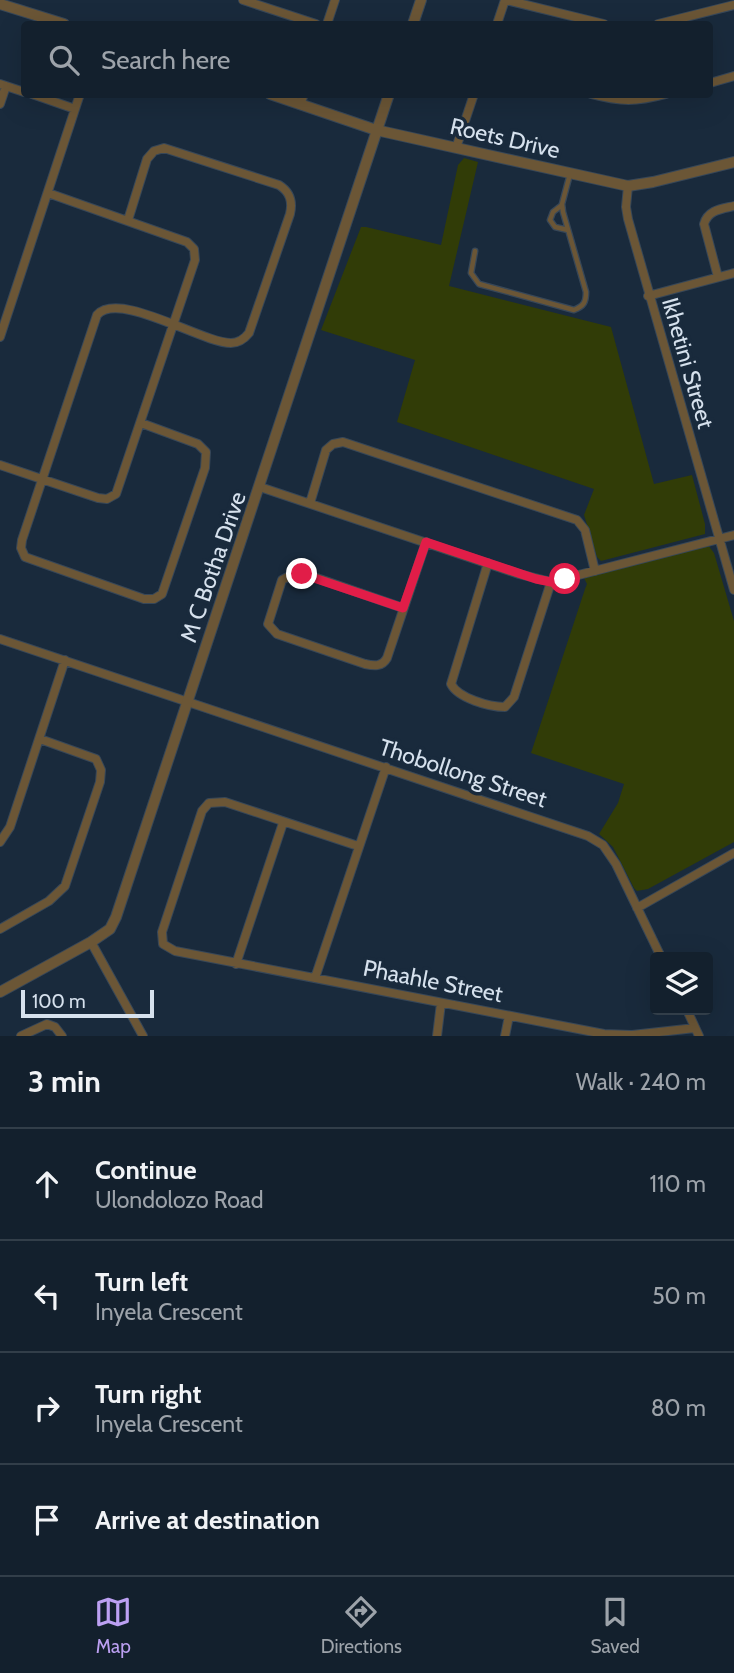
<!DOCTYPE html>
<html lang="en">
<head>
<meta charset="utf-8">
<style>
  body { margin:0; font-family:Cabin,sans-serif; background:#1c2835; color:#f1f3f6 }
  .controls { position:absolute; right:21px; bottom:21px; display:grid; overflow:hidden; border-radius:7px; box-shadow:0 7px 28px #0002 }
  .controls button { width:63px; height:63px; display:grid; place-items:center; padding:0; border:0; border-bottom:2px solid #323e49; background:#13202d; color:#f1f3f6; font:35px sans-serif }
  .scale { position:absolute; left:21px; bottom:18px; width:133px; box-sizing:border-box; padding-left:7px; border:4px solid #d6e1ed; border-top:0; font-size:19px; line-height:24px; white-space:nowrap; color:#d6e1ed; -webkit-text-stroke:5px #192a3c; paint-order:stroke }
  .stop { position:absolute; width:21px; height:21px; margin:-16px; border:5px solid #e11d48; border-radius:50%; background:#fff }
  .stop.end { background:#e11d48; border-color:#fff; box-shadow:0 2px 7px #0008 }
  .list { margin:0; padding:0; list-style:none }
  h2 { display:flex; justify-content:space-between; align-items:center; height:91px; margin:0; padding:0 28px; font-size:30px }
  h2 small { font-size:23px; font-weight:400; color:#9da3aa }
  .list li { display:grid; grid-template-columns:46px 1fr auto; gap:21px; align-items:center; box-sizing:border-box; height:112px; padding:0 28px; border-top:2px solid #323e49 }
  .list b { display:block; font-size:26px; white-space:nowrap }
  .list p { margin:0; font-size:23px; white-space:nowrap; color:#9da3aa }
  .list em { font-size:23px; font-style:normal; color:#9da3aa }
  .icon { flex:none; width:38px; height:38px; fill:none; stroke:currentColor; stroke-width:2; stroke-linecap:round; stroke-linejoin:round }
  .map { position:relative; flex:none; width:734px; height:1036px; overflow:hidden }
  .search { position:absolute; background:#13202d; box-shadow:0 7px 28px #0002; left:21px; right:21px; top:21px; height:77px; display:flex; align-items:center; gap:18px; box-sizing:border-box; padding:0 24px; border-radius:7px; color:#9da3aa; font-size:26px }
  .sheet { height:539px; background:#13202d }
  nav { display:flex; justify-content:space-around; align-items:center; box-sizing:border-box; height:98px; border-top:2px solid #323e49; background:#13202d; font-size:19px; color:#9da3aa }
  nav a { display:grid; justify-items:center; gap:4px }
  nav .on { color:#bca0f2 }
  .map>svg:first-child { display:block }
  .green { fill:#313c07 }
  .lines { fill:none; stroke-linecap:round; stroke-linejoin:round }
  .service-casing { stroke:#374758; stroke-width:7 }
  .minor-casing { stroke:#374758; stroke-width:10 }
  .tertiary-casing { stroke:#374758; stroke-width:12 }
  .service { stroke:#6b5636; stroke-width:4.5 }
  .minor { stroke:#6b5636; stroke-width:8 }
  .tertiary { stroke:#6b5636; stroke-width:10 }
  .route { stroke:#e11d48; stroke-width:9 }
  .labels { text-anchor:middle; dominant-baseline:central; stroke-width:7; stroke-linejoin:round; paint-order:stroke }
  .street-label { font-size:23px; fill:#d6e1ed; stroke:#192a3c }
</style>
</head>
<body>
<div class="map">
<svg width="734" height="1036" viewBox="0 0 734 1036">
  <rect width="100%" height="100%" fill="#192a3c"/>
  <path class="green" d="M 464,158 L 478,162 L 449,286 L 611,327 L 654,484 L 692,475 L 705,524 L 705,534 L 601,561 L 597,557 L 584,515 L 594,489 L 397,422 L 415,360 L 321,330 L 361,227 L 366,227 L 441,245 L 458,165 Z
    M 708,545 L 714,553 L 734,621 L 734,842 L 648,889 L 637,891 L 634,888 L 613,847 L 599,834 L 618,803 L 624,784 L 531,753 L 585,589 L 587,584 L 583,576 Z"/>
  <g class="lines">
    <g class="service-casing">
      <path id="service" d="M 562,205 L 553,212 L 550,220 L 555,227 L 568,230
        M 475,251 L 471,273 L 479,284 L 574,310 C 584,306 586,302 586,292 L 563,212 L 562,204 L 570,174"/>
    </g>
    <g class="minor-casing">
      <path id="minor" d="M 243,0 L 316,24
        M 506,0 L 604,24
        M 327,24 L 335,0
        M 497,24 L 505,0
        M 658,24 L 734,5
        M 710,83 L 734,76
        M 0,84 L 24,92
        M 32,94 L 75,109
        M 591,94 C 621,102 636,102 666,94
        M 0,104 L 6,86
        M 300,105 L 304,94
        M 456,148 L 474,94
        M 628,186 L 626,207 L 628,219 L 734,590
        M 128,220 L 147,159 L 154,151 L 164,148 L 279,185 C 290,192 293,201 290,214 L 249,333 C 245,338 239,343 231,343 C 202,343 119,290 97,315 L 22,540 L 21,548 L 25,557 L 144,599 L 154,599 L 162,594 L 205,468 L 206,452 L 198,444 L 141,423
        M 718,277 L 704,224 C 708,210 721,209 734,206
        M 648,296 L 734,273
        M 0,337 L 80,94
        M 0,465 L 98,498 L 107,499 L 116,494 L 195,260 L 194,249 L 187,242 L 48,193
        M 260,487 L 519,574 L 551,582 L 559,580 L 734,535
        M 310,503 L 326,450 L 333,444 L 343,442 L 577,520 L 585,530 L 595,571
        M 488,563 L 451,684 C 458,698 489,707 505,707 L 514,697 L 551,582
        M 403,608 L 308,575 L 295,573 L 282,580 L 268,624 L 277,634 L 365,664 C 374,666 382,667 387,658 L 426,542
        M 0,639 L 588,836 L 603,845 L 616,864 L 661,957
        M 0,842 L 10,827 L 65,660
        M 358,846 L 225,802 L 209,803 L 202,811 L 162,932 L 163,944 L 175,951 L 604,1034 L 632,1035 L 695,1028
        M 637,908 L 734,853
        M 0,929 L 49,901 L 65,886 L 100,782 L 101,770 L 96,759 L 40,739
        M 91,942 L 143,1036
        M 236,964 L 283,823
        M 315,978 L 386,767
        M 687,1010 L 699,1036
        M 21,1036 L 47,1024 L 55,1027 L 62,1036
        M 437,1036 L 441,1003
        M 505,1036 L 509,1016"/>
    </g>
    <g class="tertiary-casing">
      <path id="tertiary" d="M 0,4 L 64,24
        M 413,24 L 421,0
        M 270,94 L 376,130 L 628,186 L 653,182 L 734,162
        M 0,992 L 91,942 L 110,929 L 116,917 L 389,94"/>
    </g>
    <use href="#service" class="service"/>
    <use href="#minor" class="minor"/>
    <use href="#tertiary" class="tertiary"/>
  </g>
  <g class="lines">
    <path class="route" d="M 302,574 L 403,608 L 426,542 L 536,579 L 551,582 L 565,579"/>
  </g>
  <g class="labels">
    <g class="street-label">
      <text transform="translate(505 138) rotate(13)">Roets Drive</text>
      <text transform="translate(688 363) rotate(74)">Ikhetini Street</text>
      <text transform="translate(213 567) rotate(-71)">M C Botha Drive</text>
      <text transform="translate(463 773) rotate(18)">Thobollong Street</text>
      <text transform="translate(433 981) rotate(11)">Phaahle Street</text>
    </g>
  </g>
</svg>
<div class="controls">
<button><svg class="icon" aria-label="layers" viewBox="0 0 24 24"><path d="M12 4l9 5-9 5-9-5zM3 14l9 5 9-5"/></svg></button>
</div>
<div class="scale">100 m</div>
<div class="stop" style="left:565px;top:579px"></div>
<div class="stop end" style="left:302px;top:574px"></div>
<div class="search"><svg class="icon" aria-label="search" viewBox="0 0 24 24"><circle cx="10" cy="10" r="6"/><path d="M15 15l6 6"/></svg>Search here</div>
</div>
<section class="sheet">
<h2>3 min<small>Walk · 240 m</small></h2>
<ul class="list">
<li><svg class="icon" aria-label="ahead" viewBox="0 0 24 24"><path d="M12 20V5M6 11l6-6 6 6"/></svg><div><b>Continue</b><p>Ulondolozo Road</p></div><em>110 m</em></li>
<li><svg class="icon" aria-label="left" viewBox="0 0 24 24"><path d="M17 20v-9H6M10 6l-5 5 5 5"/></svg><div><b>Turn left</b><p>Inyela Crescent</p></div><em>50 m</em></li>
<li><svg class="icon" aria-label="right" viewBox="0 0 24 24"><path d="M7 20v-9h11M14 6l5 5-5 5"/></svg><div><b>Turn right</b><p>Inyela Crescent</p></div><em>80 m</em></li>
<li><svg class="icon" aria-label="arrive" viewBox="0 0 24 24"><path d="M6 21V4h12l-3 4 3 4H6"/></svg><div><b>Arrive at destination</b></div></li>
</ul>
</section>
<nav>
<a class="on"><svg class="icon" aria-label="map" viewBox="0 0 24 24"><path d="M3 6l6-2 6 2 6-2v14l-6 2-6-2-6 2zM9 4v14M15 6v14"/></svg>Map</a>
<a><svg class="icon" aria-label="directions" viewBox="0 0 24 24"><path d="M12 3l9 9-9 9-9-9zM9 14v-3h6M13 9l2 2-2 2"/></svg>Directions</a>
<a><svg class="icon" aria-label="saved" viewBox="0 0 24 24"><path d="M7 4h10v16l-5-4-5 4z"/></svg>Saved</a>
</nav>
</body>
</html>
